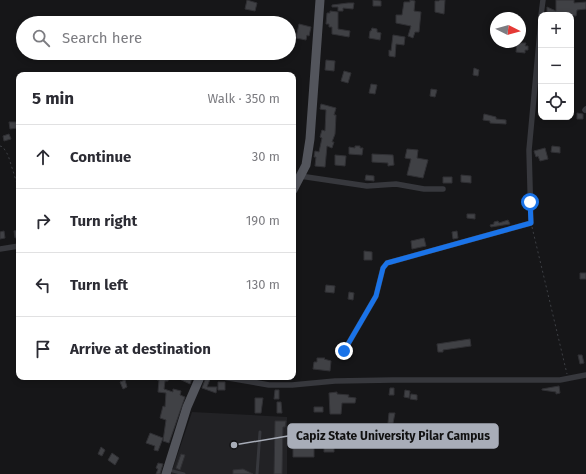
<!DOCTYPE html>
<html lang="en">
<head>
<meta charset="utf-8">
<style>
  body { margin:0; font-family:"Fira Sans",sans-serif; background:#f2f2f3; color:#2b2b33 }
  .controls { position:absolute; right:12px; top:12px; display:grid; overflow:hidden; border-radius:8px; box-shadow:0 2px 6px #0003 }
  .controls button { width:36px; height:36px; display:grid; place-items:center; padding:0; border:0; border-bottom:1px solid #e1e1e2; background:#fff; color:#2b2b33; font:20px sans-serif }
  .compass { position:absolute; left:490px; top:12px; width:36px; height:36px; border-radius:50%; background:#fff; box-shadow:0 2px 6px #0003; rotate:96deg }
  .stop { position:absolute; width:12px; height:12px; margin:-9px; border:3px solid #1a73e8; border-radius:50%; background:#fff }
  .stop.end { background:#1a73e8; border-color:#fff; box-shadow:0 1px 4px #0008 }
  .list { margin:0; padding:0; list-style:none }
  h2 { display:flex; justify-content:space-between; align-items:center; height:52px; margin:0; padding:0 16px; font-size:17px }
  h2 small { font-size:13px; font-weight:400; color:#7c7c81 }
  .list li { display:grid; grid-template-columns:26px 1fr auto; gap:12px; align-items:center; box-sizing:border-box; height:64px; padding:0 16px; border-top:1px solid #e1e1e2 }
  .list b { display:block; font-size:15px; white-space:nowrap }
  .list em { font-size:13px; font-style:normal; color:#7c7c81 }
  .icon { flex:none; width:22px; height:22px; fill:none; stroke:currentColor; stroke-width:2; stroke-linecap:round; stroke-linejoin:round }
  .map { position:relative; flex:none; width:586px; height:474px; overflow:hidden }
  .search { position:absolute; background:#fff; box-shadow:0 2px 6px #0003; left:16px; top:16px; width:280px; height:44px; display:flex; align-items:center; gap:10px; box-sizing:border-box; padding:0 14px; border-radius:22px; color:#7c7c81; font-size:15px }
  .panel { position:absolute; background:#fff; box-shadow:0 2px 6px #0003; left:16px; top:72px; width:280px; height:308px; border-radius:8px }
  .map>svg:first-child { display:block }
  .built { fill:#222225 }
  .building { fill:#404145; stroke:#303034 }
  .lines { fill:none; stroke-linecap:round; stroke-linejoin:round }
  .path { stroke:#3d3f44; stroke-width:1; stroke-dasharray:2 3; stroke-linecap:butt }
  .service { stroke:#37383d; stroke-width:3 }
  .minor { stroke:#37383d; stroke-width:5.5 }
  .primary { stroke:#53555c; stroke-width:9 }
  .route { stroke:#1a73e8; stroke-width:5 }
  .leader { fill:none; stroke:#a8adb8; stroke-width:1.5 }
  .callout-dot { fill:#a8adb8; stroke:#111113; stroke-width:1.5 }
  .callout { fill:#a8adb8; stroke:#a8adb8; stroke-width:1.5 }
  .callout-label { font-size:12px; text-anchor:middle; font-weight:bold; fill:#111 }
</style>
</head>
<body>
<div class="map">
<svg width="586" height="474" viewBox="0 0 586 474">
  <rect width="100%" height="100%" fill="#161618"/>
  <path class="built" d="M 192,412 L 287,417 L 287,474 L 171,474 Z"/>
  <path class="building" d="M 247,0 L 257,3 L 255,11 L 245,9 Z
    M 373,0 L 381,1 L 381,6 L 373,6 Z
    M 410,0 L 415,1 L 414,11 L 421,12 L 419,32 L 415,32 L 413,38 L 408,36 L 411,26 L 396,23 L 396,15 L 402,15 L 404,2 L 410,2 Z
    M 440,0 L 445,0 L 444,14 L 435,12 L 435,1 L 439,1 Z
    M 556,0 L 574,0 L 574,3 L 586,2 L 586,9 L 577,10 L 576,16 L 547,14 L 547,7 L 556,11 Z
    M 348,3 L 354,3 L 353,9 L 343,8 L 343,11 L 338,11 L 338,7 L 332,7 L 332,5 Z
    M 330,11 L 338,12 L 338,29 L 350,31 L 349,37 L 332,34 L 332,27 L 329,27 L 329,24 L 326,24 L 327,13 L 330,13 Z
    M 299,24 L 311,27 L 309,36 L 307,35 L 306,40 L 296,38 Z
    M 372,28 L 377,29 L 377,32 L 381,33 L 380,40 L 369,38 L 370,31 L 371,31 Z
    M 393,35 L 405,37 L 404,45 L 396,44 L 395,57 L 389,56 L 389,50 L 391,51 Z
    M 517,43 L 526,43 L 525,46 L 528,46 L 528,50 L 525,50 L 525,53 L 516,52 Z
    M 326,60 L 335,61 L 334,71 L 325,70 Z
    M 474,68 L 479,70 L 478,76 L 473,75 Z
    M 344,71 L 351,73 L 348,83 L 341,81 Z
    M 371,84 L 377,85 L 375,94 L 369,93 Z
    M 431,89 L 437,90 L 435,97 L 430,96 Z
    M 321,104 L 336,108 L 334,115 L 336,115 L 335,134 L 332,142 L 334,142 L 332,148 L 327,146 L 325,167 L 315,166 L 316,157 L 314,157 L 315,151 L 319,152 L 322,138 L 320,137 L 322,130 L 325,131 L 326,110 L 320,109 Z
    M 577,113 L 583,114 L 583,119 L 577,119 Z
    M 484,114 L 496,117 L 496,119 L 506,120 L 506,124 L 490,123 L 490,121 L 483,120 Z
    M 9,122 L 17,122 L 18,128 L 10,129 Z
    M 9,134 L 11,139 L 4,141 L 3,136 Z
    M 355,146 L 360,146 L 360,148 L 363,148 L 362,155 L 349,154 L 349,147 L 355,148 Z
    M 552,146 L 560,147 L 560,153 L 551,152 Z
    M 545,148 L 548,159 L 540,161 L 538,156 L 536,157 L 534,151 Z
    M 407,149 L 418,150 L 417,158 L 428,160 L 423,178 L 407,175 L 411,159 L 405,158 Z
    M 372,154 L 393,155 L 394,165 L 388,166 L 388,163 L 372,162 Z
    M 335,155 L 346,156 L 345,166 L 335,165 Z
    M 366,175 L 374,176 L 374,181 L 365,180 Z
    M 461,175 L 471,176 L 471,183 L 461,182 Z
    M 443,177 L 452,177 L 452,183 L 443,183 Z
    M 467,214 L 475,214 L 475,219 L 467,218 Z
    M 508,220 L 510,224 L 491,227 L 490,225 L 494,224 L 494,222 L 498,221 L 499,223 Z
    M 19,230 L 19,237 L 15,238 L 14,231 Z
    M 4,231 L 5,238 L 0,239 L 0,232 Z
    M 457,231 L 458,238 L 453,239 L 452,232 Z
    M 424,238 L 426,246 L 412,249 L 411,241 Z
    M 364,251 L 372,252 L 372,260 L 364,260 Z
    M 580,273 L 586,273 L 586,279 L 580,279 Z
    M 326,285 L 335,286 L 334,293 L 325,292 Z
    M 349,292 L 354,293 L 353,300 L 348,299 Z
    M 470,339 L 471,346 L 443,350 L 443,352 L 438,352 L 437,344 Z
    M 578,355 L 582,355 L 584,363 L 580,364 Z
    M 317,358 L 325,358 L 324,359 L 331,361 L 330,371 L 313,369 L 314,362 L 317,362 Z
    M 157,377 L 169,377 L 168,381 L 165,381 L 164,389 L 173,392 L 173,389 L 181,391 L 180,395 L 185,397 L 169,443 L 163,441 L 166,420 L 160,418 L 163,406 L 165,407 L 166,393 L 158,392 L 159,380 L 157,380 Z
    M 175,377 L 190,377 L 192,378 L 190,384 Z
    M 206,377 L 210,379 L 207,387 L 217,387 L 216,393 L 202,388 Z
    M 125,380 L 127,387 L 123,389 L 120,382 Z
    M 218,382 L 225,382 L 225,390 L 218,390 Z
    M 559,386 L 560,393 L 556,394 L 556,392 L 542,390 L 542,389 Z
    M 390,388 L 394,388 L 394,395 L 389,395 Z
    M 275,390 L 279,390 L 279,399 L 274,399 Z
    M 405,390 L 410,391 L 409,398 L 404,397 Z
    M 337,392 L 337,394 L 349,395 L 348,397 L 356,398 L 355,403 L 342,403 L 341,414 L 330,414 L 329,393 Z
    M 411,394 L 417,395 L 417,400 L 410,399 Z
    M 255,398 L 263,398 L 261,413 L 255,413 Z
    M 277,402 L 281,402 L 282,413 L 277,413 Z
    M 314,407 L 323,407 L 323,412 L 314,412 Z
    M 389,413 L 395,413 L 393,423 L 388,423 Z
    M 275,421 L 286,421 L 285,427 L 283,427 L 282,474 L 274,474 Z
    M 328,431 L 334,431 L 334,452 L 324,452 L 324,446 L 328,446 Z
    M 150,433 L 163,438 L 158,451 L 154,450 L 155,446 L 146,443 Z
    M 293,446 L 314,447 L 314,457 L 293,457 Z
    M 101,447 L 105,450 L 102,456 L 98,454 Z
    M 112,453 L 119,458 L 115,465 L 108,460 Z
    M 181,454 L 185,455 L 180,470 L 176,468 Z
    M 158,463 L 163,464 L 160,474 L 156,474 L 158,469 L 156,468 Z
    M 243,469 L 253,474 L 233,474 L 233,470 Z"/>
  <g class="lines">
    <path class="path" d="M 0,146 L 3,147 L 8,155 L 19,190
      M 532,227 L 567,374"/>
    <path class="service" d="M 169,470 L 184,474
      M 257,474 L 260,432"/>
    <path class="minor" d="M 541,15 L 543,0
      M 585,110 L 586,109
      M 300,176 L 367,186 L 396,184 L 424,189 L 443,189
      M 0,249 L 19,246
      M 344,351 L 376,296 L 383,268 L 387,263 L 531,223 L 529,150 L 541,20
      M 223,377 L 269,385 L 292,385 L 335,381 L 393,380 L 560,380 L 586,375"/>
    <path class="primary" d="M 293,190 L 306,165 L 310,139 L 320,0
      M 166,474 L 187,407 L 200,377"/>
  </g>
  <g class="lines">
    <path class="route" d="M 344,351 L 376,296 L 383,268 L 387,263 L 531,223 L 530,202"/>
  </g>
  <path class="leader" d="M234 445L288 436"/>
  <circle class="callout-dot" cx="234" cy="445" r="4"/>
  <rect class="callout" x="288" y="424" width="210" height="24" rx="4"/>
  <g class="callout-label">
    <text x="393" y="440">Capiz State University Pilar Campus</text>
  </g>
</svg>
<div class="controls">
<button>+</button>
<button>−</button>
<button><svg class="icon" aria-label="locate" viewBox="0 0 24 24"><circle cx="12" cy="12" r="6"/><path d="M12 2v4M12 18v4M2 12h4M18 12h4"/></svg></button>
</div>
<svg class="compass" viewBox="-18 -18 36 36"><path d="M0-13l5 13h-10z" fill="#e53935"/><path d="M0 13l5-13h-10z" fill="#7c7c81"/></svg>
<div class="stop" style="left:530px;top:202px"></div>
<div class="stop end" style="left:344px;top:351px"></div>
<div class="search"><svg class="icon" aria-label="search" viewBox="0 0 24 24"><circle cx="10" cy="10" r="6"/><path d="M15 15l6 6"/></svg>Search here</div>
<section class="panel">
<h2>5 min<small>Walk · 350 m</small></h2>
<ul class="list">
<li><svg class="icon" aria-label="ahead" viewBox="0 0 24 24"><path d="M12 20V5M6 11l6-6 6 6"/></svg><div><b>Continue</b></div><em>30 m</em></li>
<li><svg class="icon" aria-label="right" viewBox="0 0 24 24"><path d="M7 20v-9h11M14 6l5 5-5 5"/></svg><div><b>Turn right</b></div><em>190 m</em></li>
<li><svg class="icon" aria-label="left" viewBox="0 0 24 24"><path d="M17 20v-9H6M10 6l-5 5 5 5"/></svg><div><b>Turn left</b></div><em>130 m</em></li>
<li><svg class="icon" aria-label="arrive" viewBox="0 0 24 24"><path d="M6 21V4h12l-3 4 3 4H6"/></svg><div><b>Arrive at destination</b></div></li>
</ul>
</section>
</div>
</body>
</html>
